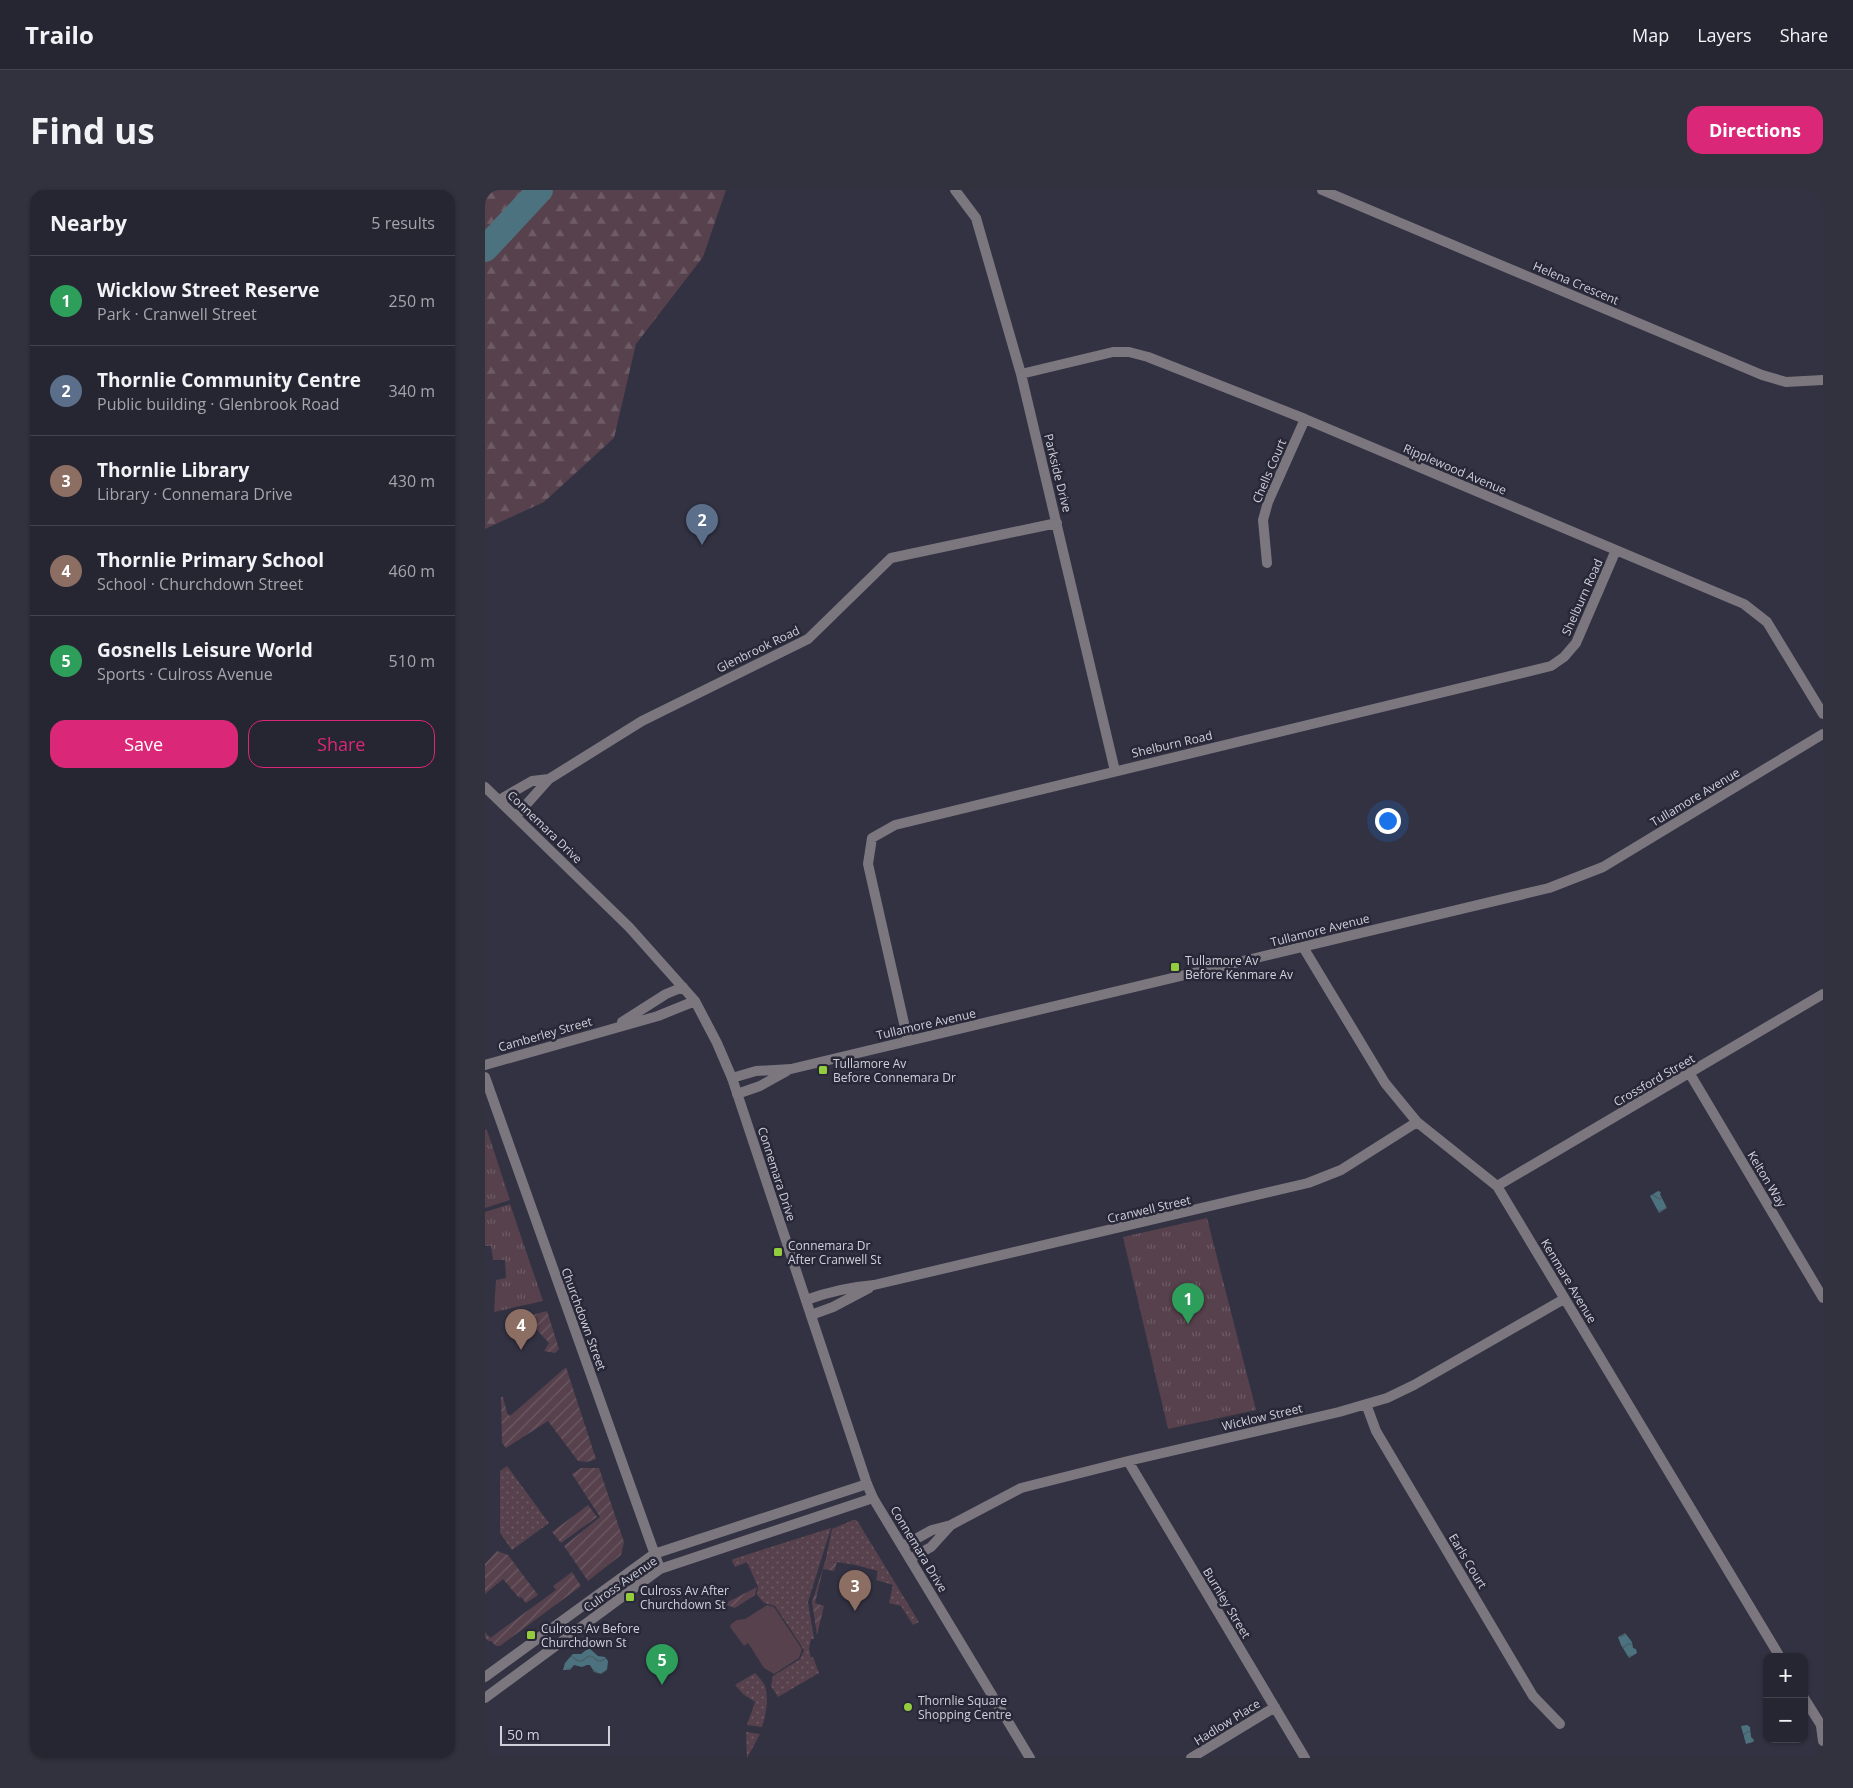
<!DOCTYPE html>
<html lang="en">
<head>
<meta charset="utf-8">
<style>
  body { margin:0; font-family:"Open Sans",sans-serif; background:#32323e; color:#f1f3f6 }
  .controls { position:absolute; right:15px; bottom:15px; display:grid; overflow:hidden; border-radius:10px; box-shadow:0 1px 4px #0004 }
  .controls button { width:45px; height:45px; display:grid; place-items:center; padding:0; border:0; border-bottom:1px solid #42434d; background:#262632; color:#f1f3f6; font:25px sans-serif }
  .scale { position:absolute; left:15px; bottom:12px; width:110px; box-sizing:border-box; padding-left:5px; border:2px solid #d0d0db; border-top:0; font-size:14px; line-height:18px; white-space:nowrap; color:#d0d0db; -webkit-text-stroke:4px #282838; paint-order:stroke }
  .you { position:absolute; left:902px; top:630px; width:18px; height:18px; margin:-12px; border:4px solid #fff; border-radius:50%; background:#1a73e8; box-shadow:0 0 0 8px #1a73e833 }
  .badge { display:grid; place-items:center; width:32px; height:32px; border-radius:50%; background:#db2777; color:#fff; font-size:16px; font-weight:700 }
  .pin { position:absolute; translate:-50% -41px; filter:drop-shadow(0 1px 2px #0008) }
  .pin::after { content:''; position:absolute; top:26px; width:18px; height:15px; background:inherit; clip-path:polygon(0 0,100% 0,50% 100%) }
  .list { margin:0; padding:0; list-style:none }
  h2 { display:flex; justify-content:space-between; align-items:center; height:65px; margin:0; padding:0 20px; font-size:21px }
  h2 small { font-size:16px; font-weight:400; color:#a4a5ac }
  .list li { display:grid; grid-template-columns:32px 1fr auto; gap:15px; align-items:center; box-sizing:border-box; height:90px; padding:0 20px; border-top:1px solid #42434d }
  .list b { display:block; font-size:19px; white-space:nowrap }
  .list p { margin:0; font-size:16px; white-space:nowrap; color:#a4a5ac }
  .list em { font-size:16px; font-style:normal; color:#a4a5ac }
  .actions { display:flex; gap:10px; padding:15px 20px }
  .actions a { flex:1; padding:11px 0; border:1px solid #db2777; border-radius:15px; text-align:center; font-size:18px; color:#db2777 }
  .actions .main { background:#db2777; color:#fff }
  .map { position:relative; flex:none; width:1338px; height:1568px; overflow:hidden; border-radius:15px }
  header { display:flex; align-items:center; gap:30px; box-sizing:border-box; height:70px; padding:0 25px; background:#262632; border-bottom:1px solid #42434d }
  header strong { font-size:24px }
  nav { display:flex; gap:28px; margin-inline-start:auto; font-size:18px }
  .intro { display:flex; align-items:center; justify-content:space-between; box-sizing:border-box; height:120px; padding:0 30px }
  h1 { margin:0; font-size:35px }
  .button { padding:12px 22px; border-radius:15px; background:#db2777; color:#fff; font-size:18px; font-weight:700 }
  main { display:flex; gap:30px; padding:0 30px }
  aside { flex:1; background:#262632; border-radius:15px; box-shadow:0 1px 4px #0004 }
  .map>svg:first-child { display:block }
  .grass { fill:url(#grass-dots) }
  .forest { fill:url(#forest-firs) }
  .park { fill:url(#park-tufts) }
  .garden { fill:url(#garden-furrows) }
  .pitch { fill:#56414c }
  .water { fill:url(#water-waves) }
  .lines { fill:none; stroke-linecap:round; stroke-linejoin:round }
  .river { stroke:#4d727f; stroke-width:26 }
  .minor { stroke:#7c777f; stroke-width:10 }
  .tertiary { stroke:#7c777f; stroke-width:10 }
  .poi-dot { fill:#93cc3d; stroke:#282838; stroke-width:2 }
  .labels { text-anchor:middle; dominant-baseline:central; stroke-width:5; stroke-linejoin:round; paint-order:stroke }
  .street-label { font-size:12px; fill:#d0d0db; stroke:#282838 }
  .poi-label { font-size:12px; fill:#d0d0db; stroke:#282838; text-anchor:start }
</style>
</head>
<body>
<header>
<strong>Trailo</strong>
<nav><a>Map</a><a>Layers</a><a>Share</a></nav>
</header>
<div class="intro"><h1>Find us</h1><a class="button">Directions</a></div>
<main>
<aside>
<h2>Nearby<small>5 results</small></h2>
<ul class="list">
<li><span class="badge" style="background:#2e9e5b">1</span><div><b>Wicklow Street Reserve</b><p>Park · Cranwell Street</p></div><em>250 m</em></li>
<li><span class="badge" style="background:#5c6f8a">2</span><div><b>Thornlie Community Centre</b><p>Public building · Glenbrook Road</p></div><em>340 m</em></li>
<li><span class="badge" style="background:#8d6e63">3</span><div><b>Thornlie Library</b><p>Library · Connemara Drive</p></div><em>430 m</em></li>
<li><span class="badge" style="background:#8d6e63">4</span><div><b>Thornlie Primary School</b><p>School · Churchdown Street</p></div><em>460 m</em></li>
<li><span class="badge" style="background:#2e9e5b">5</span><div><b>Gosnells Leisure World</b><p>Sports · Culross Avenue</p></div><em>510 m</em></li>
</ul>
<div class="actions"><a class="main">Save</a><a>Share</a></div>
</aside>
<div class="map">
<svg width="1338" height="1568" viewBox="0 0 1338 1568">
  <defs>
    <pattern id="grass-dots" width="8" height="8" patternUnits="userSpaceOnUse" patternTransform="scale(1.25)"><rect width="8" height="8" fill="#56414c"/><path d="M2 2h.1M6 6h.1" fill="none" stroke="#6d5b65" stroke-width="1.8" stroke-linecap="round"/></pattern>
    <pattern id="forest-firs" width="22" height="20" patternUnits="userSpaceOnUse" patternTransform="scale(1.25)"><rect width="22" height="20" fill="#56414c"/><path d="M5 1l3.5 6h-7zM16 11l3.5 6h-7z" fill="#6d5b65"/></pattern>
    <pattern id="park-tufts" width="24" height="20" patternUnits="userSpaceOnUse" patternTransform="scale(1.25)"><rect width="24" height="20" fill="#56414c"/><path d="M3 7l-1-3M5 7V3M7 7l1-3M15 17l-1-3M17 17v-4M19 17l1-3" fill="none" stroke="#6d5b65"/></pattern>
    <pattern id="garden-furrows" width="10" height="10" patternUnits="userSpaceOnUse" patternTransform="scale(1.25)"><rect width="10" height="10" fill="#56414c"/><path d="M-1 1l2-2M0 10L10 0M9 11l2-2" fill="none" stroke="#6d5b65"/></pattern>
    <pattern id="water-waves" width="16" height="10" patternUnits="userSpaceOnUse" patternTransform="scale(1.25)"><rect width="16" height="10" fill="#4d727f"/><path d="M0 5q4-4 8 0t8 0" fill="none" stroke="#465b64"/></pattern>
  </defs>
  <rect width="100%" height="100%" fill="#323243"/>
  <path class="grass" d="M 22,1276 L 64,1333 L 27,1360 L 15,1343 L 15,1281 Z
    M 368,1330 L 371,1330 L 373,1332 L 434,1432 L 428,1435 L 416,1416 L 404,1413 L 408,1395 L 391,1390 L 393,1381 L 352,1370 L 348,1373 L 340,1372 L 347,1339 Z
    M 346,1338 L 323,1412 L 329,1449 L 326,1449 L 324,1459 L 326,1468 L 328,1467 L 334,1483 L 293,1507 L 286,1496 L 288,1486 L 315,1469 L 319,1460 L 290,1416 L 279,1413 L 272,1405 L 273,1397 L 262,1372 L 250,1377 L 247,1371 L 248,1369 Z
    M 270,1483 C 274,1487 278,1492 280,1496 C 284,1508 281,1526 277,1537 L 262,1535 L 270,1512 L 258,1504 L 250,1495 Z
    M 261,1542 L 275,1544 L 262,1568 Z"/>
  <path class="forest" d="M 0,0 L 241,0 L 218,67 L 151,154 L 129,248 L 59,312 L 0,339 Z"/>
  <path class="park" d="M 0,939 L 2,940 L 25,1010 L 0,1018 Z
    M 25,1014 L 58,1111 L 9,1122 L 11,1090 L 21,1088 L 20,1070 L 8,1070 L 6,1056 L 0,1056 L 0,1022 Z
    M 722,1028 L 771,1220 L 683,1239 L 638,1047 Z"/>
  <path class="garden" d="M 62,1121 L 74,1159 L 70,1163 L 59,1161 L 64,1153 L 40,1127 Z
    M 81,1177 L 111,1269 L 102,1272 L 93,1271 L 63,1231 L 21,1258 L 17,1253 L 16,1207 L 18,1207 L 22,1223 L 25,1226 Z
    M 96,1278 L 114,1278 L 139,1352 L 136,1365 L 103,1391 L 79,1356 L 115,1327 L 87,1284 Z
    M 103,1315 L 112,1327 L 76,1353 L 67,1342 Z
    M 12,1361 L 23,1365 L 53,1405 L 41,1413 L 36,1407 L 34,1408 L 18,1389 L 0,1404 L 0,1374 Z
    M 352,1370 L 370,1375 L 352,1372 L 349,1381 L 338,1379 L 330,1413 L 339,1416 L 332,1445 L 327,1412 L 340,1372 L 348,1373 Z
    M 87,1382 L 96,1396 L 15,1456 L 11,1456 L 6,1451 L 3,1451 L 0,1447 L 0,1442 L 5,1448 L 71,1400 L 68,1396 Z
    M 272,1397 L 270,1405 L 250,1418 L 239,1414 Z"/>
  <path class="pitch" d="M 282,1415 L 289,1417 L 317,1459 L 314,1468 L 289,1484 L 279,1478 L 263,1453 L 259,1456 L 245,1437 L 246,1434 L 252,1430 L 260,1429 Z"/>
  <path class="water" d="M 1173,1001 L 1176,1002 L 1175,1004 L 1182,1018 L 1174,1023 L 1165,1006 Z
    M 1140,1443 L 1147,1452 L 1148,1458 L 1151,1459 L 1152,1463 L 1144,1468 L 1136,1455 L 1133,1447 Z
    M 104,1458 L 113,1466 L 120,1467 L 123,1471 L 122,1480 L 116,1484 L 109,1482 L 105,1475 L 102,1475 L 97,1477 L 89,1475 L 85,1480 L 78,1480 L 80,1473 L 86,1466 L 88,1464 L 96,1464 Z
    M 1262,1535 L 1265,1537 L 1266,1547 L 1269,1550 L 1268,1552 L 1261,1554 L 1256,1536 Z"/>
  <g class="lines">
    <path class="river" d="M 0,59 L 55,0"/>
    <path class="minor" d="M 470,0 L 491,28 L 536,184 L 630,581
      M 837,0 L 1277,185 L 1301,192 L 1338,190
      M 536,184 L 628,162 L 644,162 L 663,167 L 820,229 L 1259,414 L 1282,432 L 1338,524
      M 782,373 L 778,330 L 783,312 L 820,229
      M 0,597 L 144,737 L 210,811 L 232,853 L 247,888
      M 14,610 L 47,591 L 64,589
      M 31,626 L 64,589 L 157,531 L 323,449 L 406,368 L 572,333
      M 818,757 L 900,893 L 932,932 L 1012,996 L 1295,1467
      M 137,832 L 181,804 L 198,797
      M 423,851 L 383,674 L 387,648 L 410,635 L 1066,476 L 1079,467 L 1091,453 L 1131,360
      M 0,875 L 173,826 L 210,811
      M 1205,884 L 1338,1108
      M 0,887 L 175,1379
      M 1012,996 L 1338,804
      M 321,1110 C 343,1102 365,1097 389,1095 L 823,993 L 856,980 L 932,932
      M 326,1125 L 348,1117 L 384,1098
      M 881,1214 L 891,1241 L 1048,1506 L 1075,1534
      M 643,1271 L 820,1568
      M 418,1356 L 447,1340 L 466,1335 L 536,1298 L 643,1271 L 854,1222 L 902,1208 L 929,1195 L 1079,1109
      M 425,1369 L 446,1357 L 466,1335
      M 0,1487 L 169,1364 L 382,1294
      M 0,1508 L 175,1379 L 388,1308
      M 1319,1508 L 1338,1538
      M 1336,1536 L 1338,1551
      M 706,1568 L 790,1517"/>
    <path class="tertiary" d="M 252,904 L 275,896 L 302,881
      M 545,1568 L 388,1308 L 382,1294 L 247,888 L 271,881 L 306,879 L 1064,698 L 1118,677 L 1338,544"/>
  </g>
  <g class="poi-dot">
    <rect x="685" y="772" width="10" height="10" rx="2.5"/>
    <rect x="333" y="875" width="10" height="10" rx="2.5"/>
    <rect x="288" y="1057" width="10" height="10" rx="2.5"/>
    <rect x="140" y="1402" width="10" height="10" rx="2.5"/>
    <rect x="41" y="1440" width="10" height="10" rx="2.5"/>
    <circle cx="423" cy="1517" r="5"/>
  </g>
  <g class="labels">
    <g class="street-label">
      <text transform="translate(1091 93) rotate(23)">Helena Crescent</text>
      <text transform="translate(970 279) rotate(23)">Ripplewood Avenue</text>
      <text transform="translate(784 281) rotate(-67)">Chells Court</text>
      <text transform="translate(573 283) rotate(76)">Parkside Drive</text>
      <text transform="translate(1097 407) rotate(-66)">Shelburn Road</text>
      <text transform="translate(273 459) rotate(-26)">Glenbrook Road</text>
      <text transform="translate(687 554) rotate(-13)">Shelburn Road</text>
      <text transform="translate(1210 607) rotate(-31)">Tullamore Avenue</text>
      <text transform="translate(60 637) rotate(44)">Connemara Drive</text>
      <text transform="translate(835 740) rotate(-14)">Tullamore Avenue</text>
      <text transform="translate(441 834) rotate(-13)">Tullamore Avenue</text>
      <text transform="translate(60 844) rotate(-16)">Camberley Street</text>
      <text transform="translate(1169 890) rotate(-30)">Crossford Street</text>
      <text transform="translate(292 984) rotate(72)">Connemara Drive</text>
      <text transform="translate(1282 989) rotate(59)">Kelton Way</text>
      <text transform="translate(664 1019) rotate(-13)">Cranwell Street</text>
      <text transform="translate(1084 1091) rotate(59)">Kenmare Avenue</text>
      <text transform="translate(99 1129) rotate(70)">Churchdown Street</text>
      <text transform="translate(777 1227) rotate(-13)">Wicklow Street</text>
      <text transform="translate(434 1359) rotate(59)">Connemara Drive</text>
      <text transform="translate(983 1371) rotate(59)">Earls Court</text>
      <text transform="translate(135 1394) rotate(-35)">Culross Avenue</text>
      <text transform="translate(742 1413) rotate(59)">Burnley Street</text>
      <text transform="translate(742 1532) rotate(-32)">Hadlow Place</text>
    </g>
    <g class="poi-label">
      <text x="700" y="770">Tullamore Av<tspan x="700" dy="14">Before Kenmare Av</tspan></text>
      <text x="348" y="873">Tullamore Av<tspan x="348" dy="14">Before Connemara Dr</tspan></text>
      <text x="303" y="1055">Connemara Dr<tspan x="303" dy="14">After Cranwell St</tspan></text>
      <text x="155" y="1400">Culross Av After<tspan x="155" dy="14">Churchdown St</tspan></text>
      <text x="56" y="1438">Culross Av Before<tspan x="56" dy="14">Churchdown St</tspan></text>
      <text x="433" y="1510">Thornlie Square<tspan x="433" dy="14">Shopping Centre</tspan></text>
    </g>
  </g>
</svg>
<div class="controls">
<button>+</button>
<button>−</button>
</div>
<div class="scale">50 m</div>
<div class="you"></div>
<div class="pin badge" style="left:703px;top:1134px;background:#2e9e5b">1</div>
<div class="pin badge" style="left:217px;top:355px;background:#5c6f8a">2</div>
<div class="pin badge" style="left:370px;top:1421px;background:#8d6e63">3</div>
<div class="pin badge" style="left:36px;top:1160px;background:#8d6e63">4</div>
<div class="pin badge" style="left:177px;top:1495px;background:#2e9e5b">5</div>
</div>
</main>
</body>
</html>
